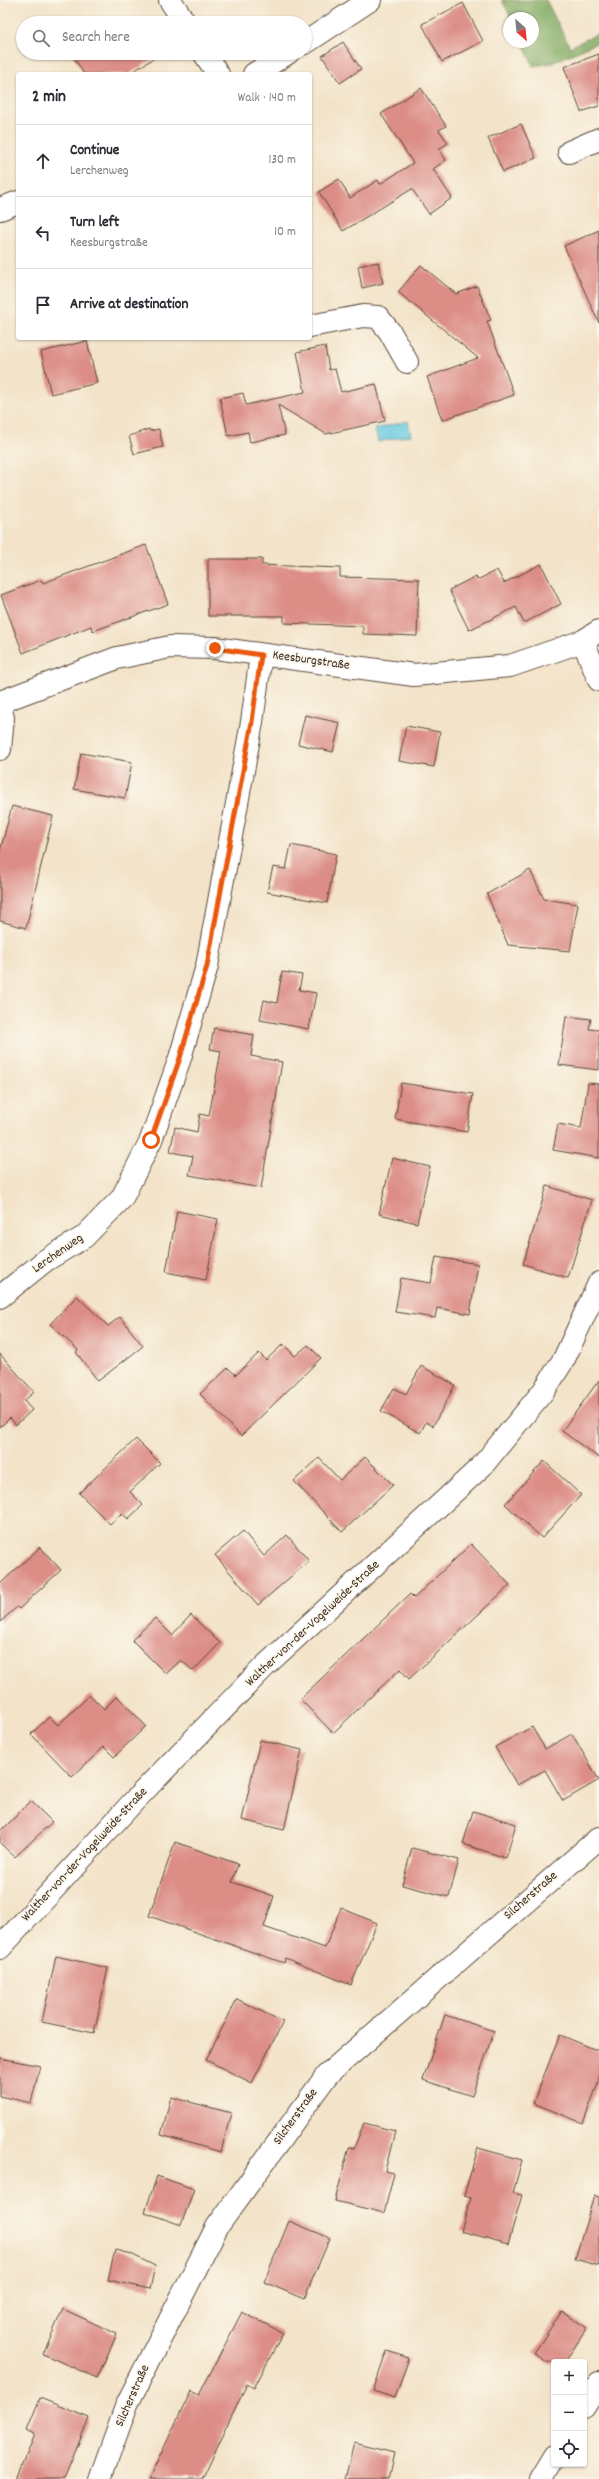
<!DOCTYPE html>
<html lang="en">
<head>
<meta charset="utf-8">
<style>
  body { margin:0; font-family:Dekko,sans-serif; background:#f7f7f7; color:#2b2b33 }
  .controls { position:absolute; right:12px; bottom:12px; display:grid; overflow:hidden; border-radius:4px; box-shadow:0 1px 3px #0004 }
  .controls button { width:36px; height:36px; display:grid; place-items:center; padding:0; border:0; border-bottom:1px solid #e1e1e2; background:#fff; color:#2b2b33; font:20px sans-serif }
  .compass { position:absolute; left:503px; top:12px; width:36px; height:36px; border-radius:50%; background:#fff; box-shadow:0 1px 3px #0004; rotate:153deg }
  .stop { position:absolute; width:12px; height:12px; margin:-9px; border:3px solid #ea580c; border-radius:50%; background:#fff }
  .stop.end { background:#ea580c; border-color:#fff; box-shadow:0 1px 4px #0008 }
  .list { margin:0; padding:0; list-style:none }
  h2 { display:flex; justify-content:space-between; align-items:center; height:52px; margin:0; padding:0 16px; font-size:17px }
  h2 small { font-size:13px; font-weight:400; color:#7c7c81 }
  .list li { display:grid; grid-template-columns:26px 1fr auto; gap:12px; align-items:center; box-sizing:border-box; height:72px; padding:0 16px; border-top:1px solid #e1e1e2 }
  .list b { display:block; font-size:15px; white-space:nowrap }
  .list p { margin:0; font-size:13px; white-space:nowrap; color:#7c7c81 }
  .list em { font-size:13px; font-style:normal; color:#7c7c81 }
  .icon { flex:none; width:22px; height:22px; fill:none; stroke:currentColor; stroke-width:2; stroke-linecap:round; stroke-linejoin:round }
  .map { position:relative; flex:none; width:599px; height:2479px; overflow:hidden }
  .search { position:absolute; background:#fff; box-shadow:0 1px 3px #0004; left:16px; top:16px; width:296px; height:44px; display:flex; align-items:center; gap:10px; box-sizing:border-box; padding:0 14px; border-radius:22px; color:#7c7c81; font-size:15px }
  .panel { position:absolute; background:#fff; box-shadow:0 1px 3px #0004; left:16px; top:72px; width:296px; height:268px; border-radius:4px }
  .map>svg:first-child { display:block }
  .forest { fill:#80a960; stroke:#5e6a3f }
  .water { fill:#61c8de; stroke:#4e797e }
  .building { fill:#dc8d86 }
  .lines { fill:none; stroke-linecap:round; stroke-linejoin:round }
  .minor-casing { stroke:#574638; stroke-width:24 }
  .minor { stroke:#fff; stroke-width:22 }
  .route { stroke:#ea580c; stroke-width:5 }
  .labels { text-anchor:middle; dominant-baseline:central; stroke-width:3.5; stroke-linejoin:round; paint-order:stroke }
  .street-label { font-size:13px; fill:#3b2a1e; stroke:#fbf7ec }
</style>
</head>
<body>
<div class="map">
<svg width="599" height="2479" viewBox="0 0 599 2479">
  <rect width="100%" height="100%" fill="#fbf7ec"/>
  <filter id="ink" filterUnits="userSpaceOnUse"><feTurbulence type="fractalNoise" baseFrequency=".025" numOctaves="2"/><feDisplacementMap in="SourceGraphic" scale="8" xChannelSelector="R" yChannelSelector="G"/><feConvolveMatrix kernelMatrix="1 2 1 2 8 2 1 2 1" color-interpolation-filters="sRGB"/></filter>
  <filter id="wash" filterUnits="userSpaceOnUse"><feTurbulence type="fractalNoise" baseFrequency=".012" numOctaves="4" result="noise"/><feDisplacementMap in="SourceGraphic" scale="16" xChannelSelector="R" yChannelSelector="G"/><feGaussianBlur stdDeviation="0.9" result="paint"/><feColorMatrix in="noise" values="0 0 0 0 0 0 0 0 0 0 0 0 0 0 0 0 0 1.4 0 .05"/><feComposite in="paint" operator="in"/></filter>
  <g filter="url(#wash)">
    <rect width="100%" height="100%" fill="#f3e3c8"/>
    <path class="forest" d="M 502,0 L 546,0 L 570,47 L 599,33 L 599,42 L 552,63 L 533,66 L 522,42 L 533,42 L 533,18 L 511,18 Z"/>
    <path class="water" d="M 408,421 L 411,435 L 378,442 L 375,429 Z"/>
    <g id="blocks">
      <path class="building" d="M 463,3 L 483,41 L 442,62 L 422,24 Z
        M 343,42 L 361,69 L 340,83 L 322,56 Z
        M 71,53 L 162,53 L 129,74 L 84,74 Z
        M 599,54 L 599,106 L 581,112 L 564,67 Z
        M 421,88 L 446,126 L 439,130 L 448,143 L 439,149 L 446,160 L 433,169 L 452,198 L 429,214 L 412,189 L 343,231 L 319,192 L 339,179 L 350,198 L 378,180 L 380,184 L 413,163 L 381,114 Z
        M 521,124 L 536,158 L 503,172 L 488,138 Z
        M 599,230 L 599,323 L 564,246 Z
        M 378,262 L 383,283 L 362,288 L 358,266 Z
        M 421,265 L 456,294 L 477,286 L 491,320 L 487,321 L 514,395 L 442,420 L 427,377 L 478,358 L 398,292 Z
        M 87,341 L 97,383 L 51,394 L 41,352 Z
        M 325,346 L 329,370 L 335,369 L 341,392 L 376,384 L 385,421 L 326,434 L 278,405 L 285,435 L 250,442 L 248,432 L 228,436 L 220,398 L 243,393 L 246,405 L 305,392 L 297,352 Z
        M 149,429 L 150,431 L 159,429 L 163,447 L 134,454 L 129,436 Z
        M 146,545 L 168,604 L 93,631 L 91,626 L 23,653 L 1,595 L 41,580 L 43,583 Z
        M 208,559 L 262,559 L 262,565 L 340,568 L 340,577 L 419,579 L 417,636 L 363,634 L 363,626 L 284,623 L 284,616 L 208,616 Z
        M 541,564 L 561,604 L 524,623 L 516,607 L 469,630 L 449,590 L 476,576 L 477,580 L 497,570 L 504,583 Z
        M 305,715 L 340,723 L 333,752 L 298,744 Z
        M 406,726 L 440,732 L 434,767 L 399,761 Z
        M 81,753 L 132,762 L 125,798 L 74,789 Z
        M 12,806 L 53,816 L 26,928 L 0,921 L 0,851 Z
        M 291,845 L 336,854 L 327,903 L 267,892 L 273,867 L 286,869 Z
        M 530,870 L 544,899 L 578,904 L 570,951 L 508,945 L 487,894 Z
        M 282,972 L 302,975 L 299,990 L 316,993 L 309,1029 L 260,1020 L 264,1000 L 277,1003 Z
        M 566,1016 L 591,1019 L 589,1029 L 599,1030 L 599,1070 L 559,1065 Z
        M 214,1028 L 254,1035 L 251,1056 L 282,1062 L 261,1188 L 189,1175 L 193,1156 L 170,1152 L 175,1127 L 197,1132 L 200,1114 L 209,1116 L 221,1051 L 210,1049 Z
        M 401,1083 L 473,1094 L 467,1132 L 395,1119 Z
        M 588,1083 L 599,1084 L 599,1158 L 553,1150 L 558,1124 L 581,1128 Z
        M 392,1158 L 430,1167 L 417,1223 L 379,1214 Z
        M 547,1186 L 592,1200 L 568,1278 L 523,1264 Z
        M 177,1211 L 218,1219 L 206,1280 L 166,1272 Z
        M 436,1257 L 478,1264 L 470,1314 L 437,1308 L 435,1318 L 395,1312 L 401,1278 L 431,1283 Z
        M 77,1296 L 108,1326 L 120,1317 L 143,1346 L 98,1381 L 76,1352 L 78,1350 L 50,1324 Z
        M 283,1344 L 295,1356 L 308,1345 L 321,1358 L 241,1436 L 200,1394 L 228,1368 L 236,1375 L 259,1353 L 266,1360 Z
        M 0,1354 L 34,1392 L 24,1401 L 32,1410 L 16,1425 L 10,1418 L 0,1427 Z
        M 421,1366 L 455,1385 L 433,1426 L 426,1422 L 420,1433 L 381,1411 L 394,1388 L 406,1394 Z
        M 599,1380 L 599,1458 L 562,1431 Z
        M 136,1439 L 160,1463 L 130,1492 L 143,1505 L 128,1519 L 122,1513 L 110,1524 L 79,1493 Z
        M 365,1457 L 393,1485 L 342,1532 L 294,1481 L 319,1458 L 340,1480 Z
        M 544,1461 L 581,1495 L 542,1538 L 505,1504 Z
        M 243,1531 L 264,1556 L 287,1535 L 309,1561 L 258,1605 L 215,1555 Z
        M 471,1544 L 510,1585 L 409,1679 L 400,1669 L 333,1733 L 300,1699 L 410,1594 L 414,1598 Z
        M 40,1547 L 61,1570 L 19,1609 L 17,1607 L 0,1622 L 0,1584 Z
        M 191,1615 L 220,1643 L 193,1671 L 181,1660 L 166,1674 L 132,1640 L 155,1618 L 172,1635 Z
        M 90,1695 L 104,1709 L 117,1696 L 146,1726 L 114,1757 L 104,1747 L 72,1777 L 31,1734 L 49,1717 L 58,1725 Z
        M 532,1727 L 545,1749 L 572,1734 L 599,1780 L 563,1801 L 545,1770 L 517,1785 L 495,1747 Z
        M 260,1740 L 302,1750 L 284,1830 L 242,1820 Z
        M 31,1801 L 52,1822 L 15,1857 L 0,1843 L 0,1832 Z
        M 473,1811 L 516,1824 L 506,1858 L 463,1844 Z
        M 175,1842 L 238,1864 L 232,1882 L 274,1896 L 264,1927 L 325,1948 L 341,1908 L 377,1923 L 351,1985 L 285,1958 L 284,1963 L 149,1916 Z
        M 412,1848 L 459,1860 L 449,1897 L 402,1885 Z
        M 56,1956 L 108,1968 L 94,2033 L 42,2022 Z
        M 237,1999 L 283,2022 L 252,2083 L 206,2060 Z
        M 445,2015 L 494,2031 L 472,2096 L 423,2080 Z
        M 560,2035 L 599,2051 L 599,2081 L 583,2123 L 533,2103 Z
        M 0,2058 L 40,2066 L 31,2103 L 0,2096 Z
        M 171,2097 L 231,2113 L 221,2152 L 161,2135 Z
        M 364,2123 L 395,2131 L 385,2171 L 394,2173 L 384,2213 L 335,2201 L 349,2147 L 354,2148 Z
        M 478,2148 L 522,2160 L 513,2193 L 522,2195 L 508,2244 L 461,2231 L 471,2197 L 464,2195 Z
        M 157,2176 L 194,2189 L 181,2225 L 145,2212 Z
        M 594,2196 L 599,2197 L 599,2266 L 575,2259 Z
        M 289,2221 L 330,2238 L 304,2299 L 264,2282 Z
        M 115,2250 L 131,2254 L 155,2266 L 150,2289 L 108,2280 Z
        M 63,2309 L 117,2334 L 97,2378 L 43,2354 Z
        M 562,2311 L 587,2328 L 565,2362 L 547,2362 L 534,2353 Z
        M 242,2312 L 283,2333 L 254,2388 L 247,2384 L 202,2479 L 149,2479 L 191,2391 L 199,2395 Z
        M 387,2351 L 409,2358 L 395,2398 L 373,2391 Z
        M 40,2398 L 89,2418 L 64,2479 L 17,2479 L 35,2434 L 27,2430 Z
        M 354,2443 L 394,2453 L 388,2479 L 345,2479 Z"/>
    </g>
  </g>
  <g filter="url(#ink)">
    <use href="#blocks" fill-opacity="0" stroke="#574638" stroke-width="1"/>
    <g class="lines">
      <g class="minor-casing">
        <path id="minor" d="M 170,0 L 185,23
          M 305,43 L 370,0
          M 204,53 L 218,74
          M 254,74 L 288,53
          M 569,152 L 599,139
          M 0,209 L 18,202
          M 310,326 L 363,316 L 378,317 L 390,332 L 407,362
          M 583,641 L 599,680
          M 0,702 L 117,658 L 170,647 L 215,648 L 414,675 L 510,666 L 583,641 L 599,631
          M 0,706 L 3,718 L 0,749
          M 0,1297 L 46,1260 L 84,1237 L 122,1198 L 151,1140 L 180,1058 L 207,966 L 252,722 L 261,655
          M 0,1948 L 134,1801 L 266,1665 L 482,1466 L 545,1389 L 564,1359 L 599,1283
          M 584,2407 L 599,2383
          M 100,2479 L 127,2404 L 217,2227 L 327,2075 L 599,1838
          M 540,2479 L 554,2456"/>
      </g>
      <use href="#minor" class="minor"/>
    </g>
  </g>
  <g class="lines" filter="url(#ink)">
    <path class="route" d="M 151,1140 L 180,1058 L 207,966 L 252,722 L 261,655 L 215,648"/>
  </g>
  <g class="labels">
    <g class="street-label">
      <text transform="translate(311 661) rotate(8)">Keesburgstraße</text>
      <text transform="translate(58 1254) rotate(-35)">Lerchenweg</text>
      <text transform="translate(313 1624) rotate(-43)">Walther-von-der-Vogelweide-Straße</text>
      <text transform="translate(85 1855) rotate(-47)">Walther-von-der-Vogelweide-Straße</text>
      <text transform="translate(531 1896) rotate(-41)">Silcherstraße</text>
      <text transform="translate(296 2117) rotate(-54)">Silcherstraße</text>
      <text transform="translate(133 2396) rotate(-66)">Silcherstraße</text>
    </g>
  </g>
</svg>
<div class="controls">
<button>+</button>
<button>−</button>
<button><svg class="icon" aria-label="locate" viewBox="0 0 24 24"><circle cx="12" cy="12" r="6"/><path d="M12 2v4M12 18v4M2 12h4M18 12h4"/></svg></button>
</div>
<svg class="compass" viewBox="-18 -18 36 36"><path d="M0-13l5 13h-10z" fill="#e53935"/><path d="M0 13l5-13h-10z" fill="#7c7c81"/></svg>
<div class="stop" style="left:151px;top:1140px"></div>
<div class="stop end" style="left:215px;top:648px"></div>
<div class="search"><svg class="icon" aria-label="search" viewBox="0 0 24 24"><circle cx="10" cy="10" r="6"/><path d="M15 15l6 6"/></svg>Search here</div>
<section class="panel">
<h2>2 min<small>Walk · 140 m</small></h2>
<ul class="list">
<li><svg class="icon" aria-label="ahead" viewBox="0 0 24 24"><path d="M12 20V5M6 11l6-6 6 6"/></svg><div><b>Continue</b><p>Lerchenweg</p></div><em>130 m</em></li>
<li><svg class="icon" aria-label="left" viewBox="0 0 24 24"><path d="M17 20v-9H6M10 6l-5 5 5 5"/></svg><div><b>Turn left</b><p>Keesburgstraße</p></div><em>10 m</em></li>
<li><svg class="icon" aria-label="arrive" viewBox="0 0 24 24"><path d="M6 21V4h12l-3 4 3 4H6"/></svg><div><b>Arrive at destination</b></div></li>
</ul>
</section>
</div>
</body>
</html>
